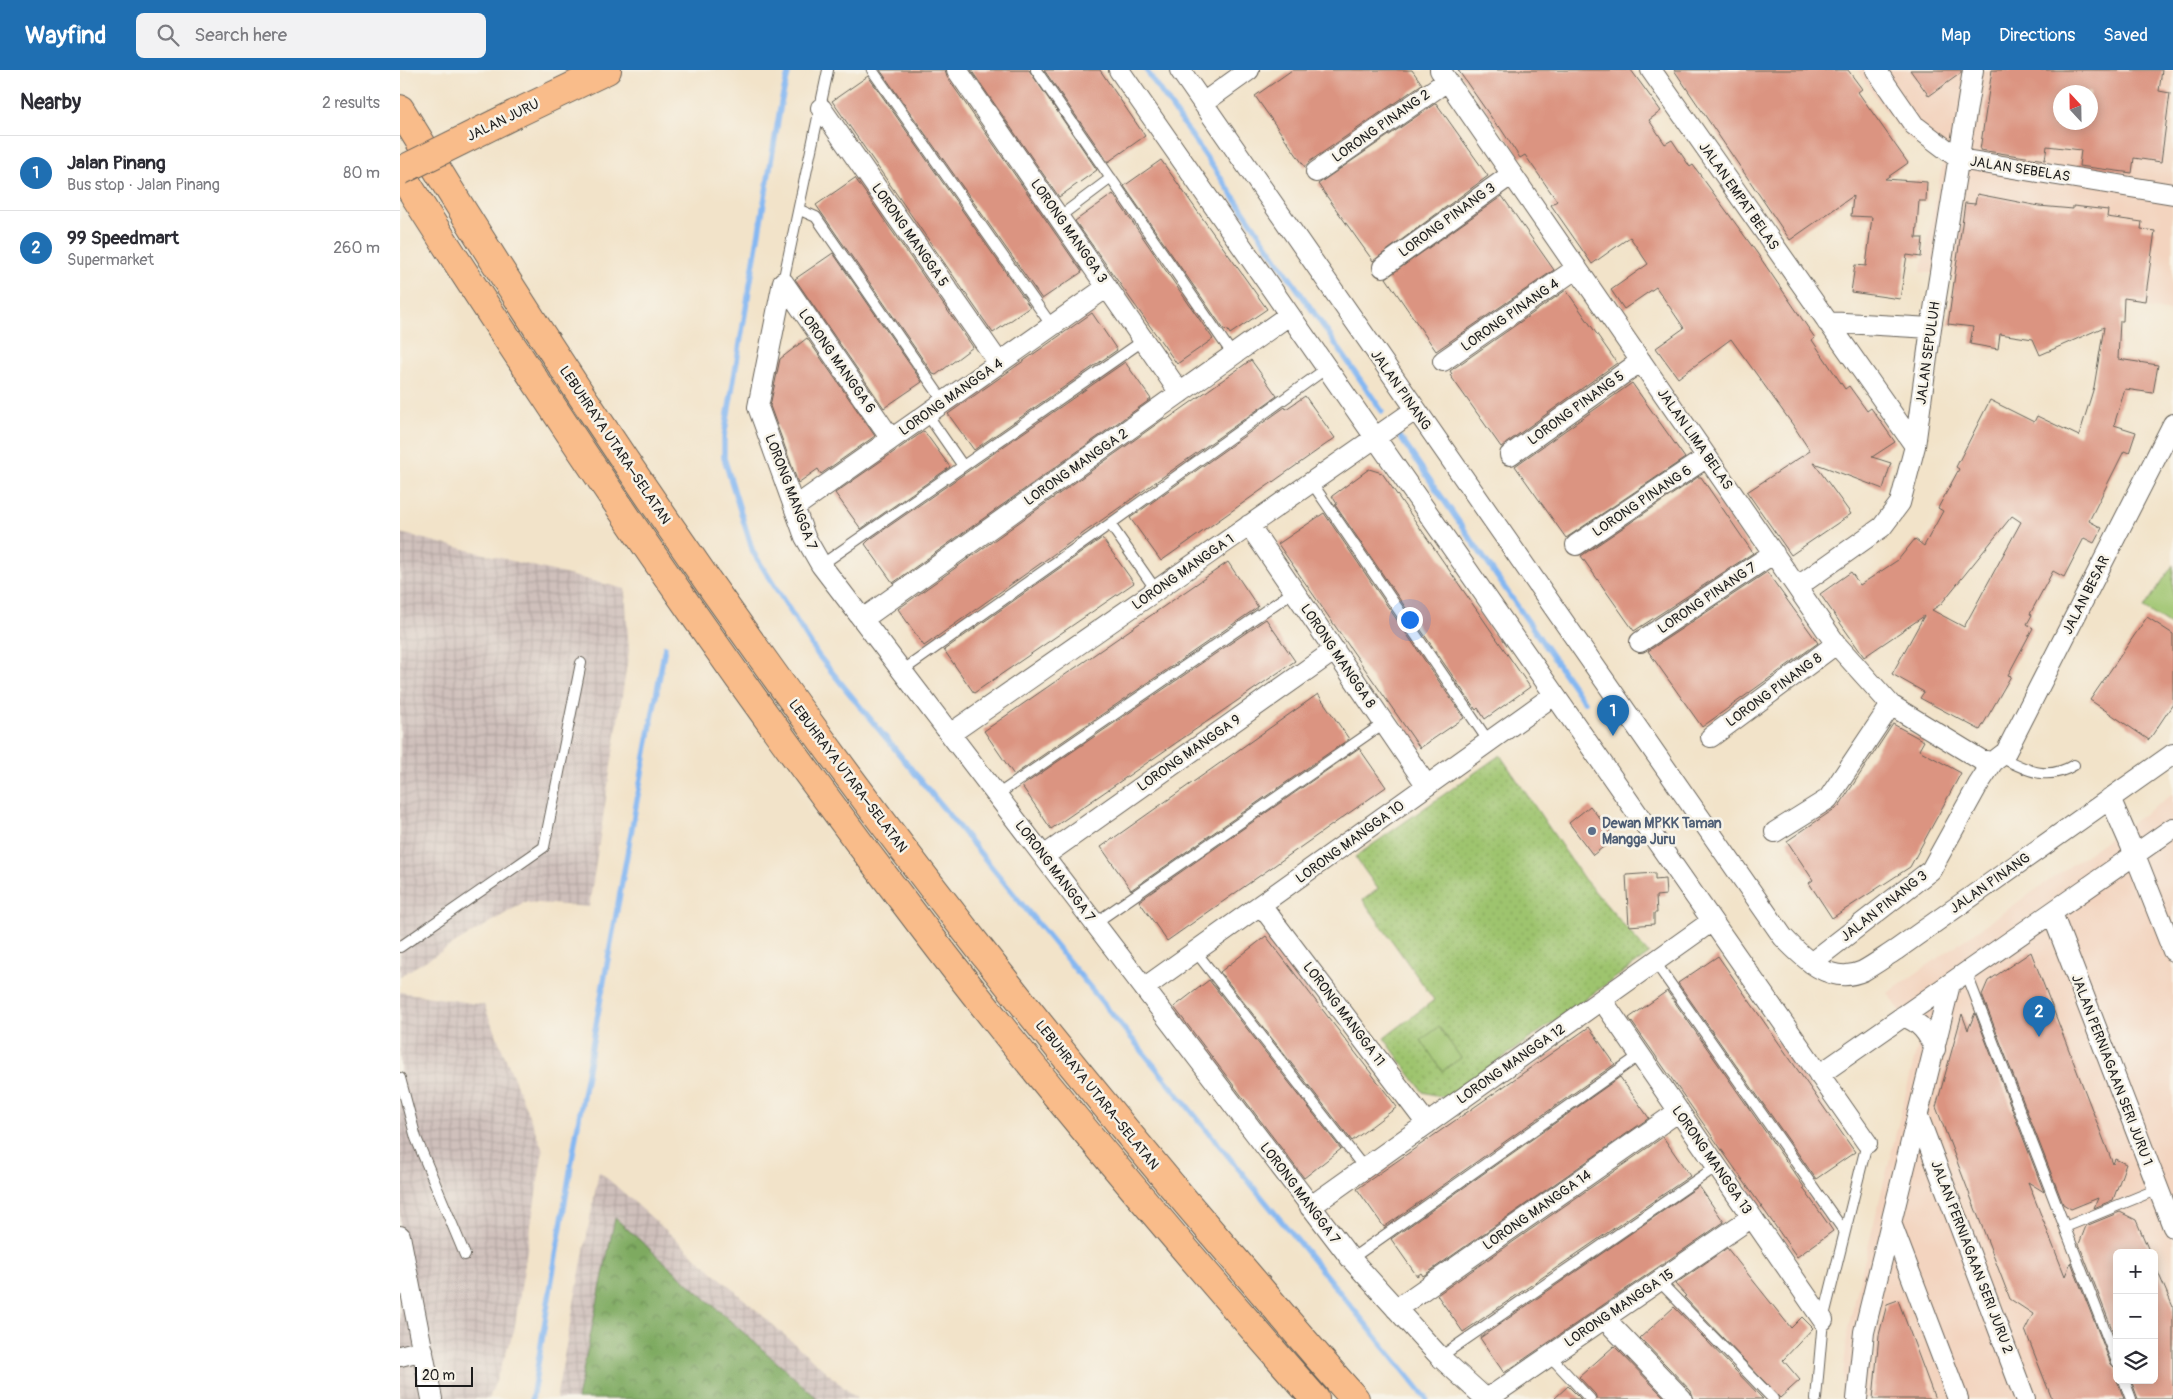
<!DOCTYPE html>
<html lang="en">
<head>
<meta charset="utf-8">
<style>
  body { margin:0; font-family:Pangolin,sans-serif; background:#f2f2f3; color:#2b2b33 }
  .controls { position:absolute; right:15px; bottom:15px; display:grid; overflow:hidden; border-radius:8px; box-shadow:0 2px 12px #0003 }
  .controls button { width:45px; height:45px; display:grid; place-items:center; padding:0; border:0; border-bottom:1px solid #e1e1e2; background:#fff; color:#2b2b33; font:25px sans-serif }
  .compass { position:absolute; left:1653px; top:15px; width:45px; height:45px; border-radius:50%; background:#fff; box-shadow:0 2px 12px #0003; rotate:338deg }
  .scale { position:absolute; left:15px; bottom:12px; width:58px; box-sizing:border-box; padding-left:5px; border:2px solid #1c1c1c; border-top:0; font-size:14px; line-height:18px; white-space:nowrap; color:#1c1c1c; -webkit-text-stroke:4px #f7f3e8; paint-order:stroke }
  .you { position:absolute; left:1009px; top:549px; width:18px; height:18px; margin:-12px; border:4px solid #fff; border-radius:50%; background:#1a73e8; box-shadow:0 0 0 8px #1a73e833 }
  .badge { display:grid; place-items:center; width:32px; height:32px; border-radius:50%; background:#1f6fb2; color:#fff; font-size:16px; font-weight:700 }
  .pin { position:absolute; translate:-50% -41px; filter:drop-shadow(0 1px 2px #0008) }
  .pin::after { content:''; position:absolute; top:26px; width:18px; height:15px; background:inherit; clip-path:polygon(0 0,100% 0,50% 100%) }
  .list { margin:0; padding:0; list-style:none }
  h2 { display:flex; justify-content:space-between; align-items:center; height:65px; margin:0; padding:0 20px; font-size:21px }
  h2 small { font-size:16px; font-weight:400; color:#7c7c81 }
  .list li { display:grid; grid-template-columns:32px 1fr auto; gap:15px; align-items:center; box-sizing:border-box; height:75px; padding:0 20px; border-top:1px solid #e1e1e2 }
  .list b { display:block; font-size:19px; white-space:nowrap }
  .list p { margin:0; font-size:16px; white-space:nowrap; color:#7c7c81 }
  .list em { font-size:16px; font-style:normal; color:#7c7c81 }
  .icon { flex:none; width:28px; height:28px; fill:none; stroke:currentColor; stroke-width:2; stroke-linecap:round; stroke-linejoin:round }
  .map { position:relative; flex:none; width:1773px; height:1329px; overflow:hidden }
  header { display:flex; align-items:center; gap:30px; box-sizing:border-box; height:70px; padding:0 25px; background:#1f6fb2; color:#fff }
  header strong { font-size:24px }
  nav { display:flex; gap:28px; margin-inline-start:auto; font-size:18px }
  .search { width:350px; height:45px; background:#f2f2f3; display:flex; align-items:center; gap:12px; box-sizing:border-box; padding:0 18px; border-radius:8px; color:#7c7c81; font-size:19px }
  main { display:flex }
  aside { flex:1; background:#fff }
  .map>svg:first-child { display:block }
  .built { fill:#f3d4bf; fill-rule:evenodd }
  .industrial { fill:url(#industrial-grid) }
  .grass { fill:url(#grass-dots); stroke:#5d7045 }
  .forest { fill:url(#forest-crowns); stroke:#4d633e }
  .pitch { fill:#9ec46e; stroke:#5d7045 }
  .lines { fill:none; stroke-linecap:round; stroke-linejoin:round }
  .stream { stroke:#85b8f2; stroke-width:5.5 }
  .building { fill:#db9481; fill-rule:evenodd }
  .lane-casing { stroke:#676259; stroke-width:12 }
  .street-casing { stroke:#676259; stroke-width:22 }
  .primary-casing { stroke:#676259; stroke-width:30 }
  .highway-casing { stroke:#676259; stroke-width:30 }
  .lane { stroke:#fff; stroke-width:10 }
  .street { stroke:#fff; stroke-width:20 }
  .primary { stroke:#f9bc8a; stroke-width:28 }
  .highway { stroke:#f9bc8a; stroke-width:28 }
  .primary-bridge-casing { stroke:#676259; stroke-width:30; stroke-linecap:butt }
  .primary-bridge { stroke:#f9bc8a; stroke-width:28 }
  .service-dot { fill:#5c6f8a; stroke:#f7f3e8; stroke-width:2 }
  .labels { text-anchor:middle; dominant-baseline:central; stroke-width:5; stroke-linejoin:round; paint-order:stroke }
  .street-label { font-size:14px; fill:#1c1c1c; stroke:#f7f3e8 }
  .service-label { font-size:14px; font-weight:bold; fill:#4e5e75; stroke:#f7f3e8; text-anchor:start }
</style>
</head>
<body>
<header>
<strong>Wayfind</strong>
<div class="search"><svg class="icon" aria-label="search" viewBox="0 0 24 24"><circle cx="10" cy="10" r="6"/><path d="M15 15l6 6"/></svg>Search here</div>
<nav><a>Map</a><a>Directions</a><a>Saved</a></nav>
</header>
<main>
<aside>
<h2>Nearby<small>2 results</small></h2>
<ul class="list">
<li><span class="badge">1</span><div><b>Jalan Pinang</b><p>Bus stop · Jalan Pinang</p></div><em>80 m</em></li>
<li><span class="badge">2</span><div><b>99 Speedmart</b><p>Supermarket</p></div><em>260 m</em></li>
</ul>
</aside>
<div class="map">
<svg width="1773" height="1329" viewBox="0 0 1773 1329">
  <defs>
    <pattern id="industrial-grid" width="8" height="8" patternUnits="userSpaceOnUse" patternTransform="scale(1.25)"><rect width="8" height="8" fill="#cfc0bb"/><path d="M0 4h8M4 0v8" fill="none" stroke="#b1a4a0"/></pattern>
    <pattern id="grass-dots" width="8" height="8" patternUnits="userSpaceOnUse" patternTransform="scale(1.25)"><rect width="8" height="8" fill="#9ec46e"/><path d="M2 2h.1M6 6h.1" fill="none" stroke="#88a85f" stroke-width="1.8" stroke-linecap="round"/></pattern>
    <pattern id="forest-crowns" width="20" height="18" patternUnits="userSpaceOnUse" patternTransform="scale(1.25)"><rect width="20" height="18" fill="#7eaa61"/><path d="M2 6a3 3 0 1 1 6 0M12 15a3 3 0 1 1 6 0" fill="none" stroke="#668a4f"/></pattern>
  </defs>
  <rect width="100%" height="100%" fill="#f7f3e8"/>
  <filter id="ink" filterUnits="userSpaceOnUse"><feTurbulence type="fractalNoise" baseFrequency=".02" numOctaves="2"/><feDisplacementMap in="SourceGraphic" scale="10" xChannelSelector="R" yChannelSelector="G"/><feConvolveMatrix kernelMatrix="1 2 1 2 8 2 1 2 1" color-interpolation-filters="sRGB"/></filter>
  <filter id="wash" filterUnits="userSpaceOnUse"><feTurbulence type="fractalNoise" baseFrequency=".0096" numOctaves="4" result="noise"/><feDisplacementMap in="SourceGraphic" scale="20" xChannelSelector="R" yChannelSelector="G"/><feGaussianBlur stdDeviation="1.12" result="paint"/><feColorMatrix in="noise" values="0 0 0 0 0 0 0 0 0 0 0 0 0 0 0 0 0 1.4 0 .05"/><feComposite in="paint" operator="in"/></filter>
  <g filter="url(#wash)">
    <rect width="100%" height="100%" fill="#f2e3c9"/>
    <path class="built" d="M 1457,0 L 1773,0 L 1772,242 L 1521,202 L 1543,92 L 1508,68 L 1484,39 ZM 1660,22 L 1690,22 L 1690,52 L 1660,52 Z
      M 1773,724 L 1773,1329 L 1441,1329 L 1448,1258 L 1519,970 L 1488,923 ZM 1717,1183 L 1754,1183 L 1754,1310 L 1717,1310 Z"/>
    <path class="industrial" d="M 0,463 L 225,519 L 229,581 L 189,837 L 125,832 L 0,906 Z
      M 0,922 L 84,935 L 143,1080 L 114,1261 L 89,1329 L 0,1329 Z
      M 199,1101 L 457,1329 L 156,1329 Z"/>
    <path class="grass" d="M 1100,685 L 1184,809 L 1249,884 L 1046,1028 L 1023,1022 L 984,968 L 1034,930 L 963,830 L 978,819 L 955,787 Z"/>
    <path class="forest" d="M 215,1148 L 418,1329 L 177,1329 Z"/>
    <path class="pitch" d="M 1773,495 L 1773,557 L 1744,538 Z
      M 1039,957 L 1061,988 L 1042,1001 L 1021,970 Z"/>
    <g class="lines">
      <path class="stream" d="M 389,0 L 381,33 L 324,367 L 324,388 L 353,482 L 418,585 L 1027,1329
        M 746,0 L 982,341
        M 1000,367 L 1184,632
        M 132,1329 L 180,1042 L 265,577"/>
    </g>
    <g id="blocks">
      <path class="building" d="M 480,0 L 545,0 L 547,7 L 682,202 L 642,229 Z
        M 571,0 L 629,0 L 697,100 L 659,127 Z
        M 644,0 L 700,0 L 745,66 L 708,92 Z
        M 892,0 L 1012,0 L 1022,14 L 909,92 L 905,97 L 855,26 Z
        M 1058,0 L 1231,0 L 1261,41 L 1249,50 L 1265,74 L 1272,70 L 1290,97 L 1293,95 L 1357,183 L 1415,268 L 1412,270 L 1445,319 L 1449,316 L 1467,341 L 1471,338 L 1495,372 L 1472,387 L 1491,393 L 1483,419 L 1414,393 L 1451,444 L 1391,485 L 1347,422 L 1410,381 L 1393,355 L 1331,269 L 1278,308 L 1256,278 L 1284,258 L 1256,217 L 1224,239 L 1211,220 L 1248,194 L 1230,167 L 1192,194 L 1151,135 L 1157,131 L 1125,85 L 1120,88 L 1099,56 L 1098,57 Z
        M 1274,0 L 1448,0 L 1462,19 L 1458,22 L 1508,93 L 1485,109 L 1527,112 L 1526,131 L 1519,131 L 1516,168 L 1523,168 L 1521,187 L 1507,185 L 1500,229 L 1451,222 L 1455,195 L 1466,196 L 1472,147 L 1451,146 L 1453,126 L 1390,170 Z
        M 1510,0 L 1561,0 L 1561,3 L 1529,26 Z
        M 1592,0 L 1762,0 L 1759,21 L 1770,23 L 1761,92 L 1734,88 L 1732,103 L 1679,96 L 1681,80 L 1647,76 L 1645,90 L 1580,80 ZM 1660,22 L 1690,22 L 1690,52 L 1660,52 Z
        M 468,6 L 630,237 L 593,263 L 432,31 Z
        M 1036,33 L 1088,106 L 973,191 L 918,114 Z
        M 761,90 L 867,239 L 830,264 L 827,259 L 825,261 L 724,116 Z
        M 455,108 L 573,277 L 536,305 L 533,304 L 416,135 Z
        M 713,124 L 813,269 L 777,294 L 675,151 Z
        M 1577,124 L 1639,136 L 1673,139 L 1673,136 L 1708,140 L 1707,147 L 1742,152 L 1741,159 L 1755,161 L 1745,231 L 1724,228 L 1723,251 L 1720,251 L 1718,289 L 1758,295 L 1753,323 L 1725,319 L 1714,355 L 1736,362 L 1729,383 L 1724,381 L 1689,451 L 1702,458 L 1694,473 L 1684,468 L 1664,507 L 1653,501 L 1630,544 L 1632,545 L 1627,554 L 1633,558 L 1608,605 L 1611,606 L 1580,660 L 1520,628 L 1524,622 L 1492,604 L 1524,546 L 1464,587 L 1420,524 L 1451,502 L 1460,515 L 1498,490 L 1515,469 L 1524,476 L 1543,441 L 1538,438 L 1559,399 L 1556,397 L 1590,330 L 1634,352 L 1637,346 L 1679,366 L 1694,317 L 1704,257 L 1640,285 L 1633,269 L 1600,264 L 1598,279 L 1570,274 L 1573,257 L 1548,254 L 1565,133 L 1575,134 ZM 1612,446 L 1621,452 L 1564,557 L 1532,540 L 1541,534 Z
        M 1102,126 L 1154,200 L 1036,281 L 986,208 Z
        M 433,183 L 522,312 L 484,338 L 395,209 Z
        M 1166,220 L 1217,293 L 1101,377 L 1050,305 L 1052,304 L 1050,301 Z
        M 692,243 L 717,280 L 574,380 L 548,344 Z
        M 407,268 L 475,366 L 421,404 L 418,399 L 398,413 L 370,336 L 380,289 Z
        M 851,290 L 877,326 L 524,576 L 498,539 L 765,348 L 766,350 Z
        M 725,292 L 751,329 L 493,513 L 465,474 L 469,470 Z
        M 1232,313 L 1285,388 L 1166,468 L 1115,396 Z
        M 905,326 L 935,368 L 761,491 L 730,448 L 885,337 L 886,339 Z
        M 524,361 L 550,397 L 461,459 L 435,423 Z
        M 969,399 L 982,403 L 1130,617 L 1085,649 L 1078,638 L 1076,640 L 935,435 L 937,434 L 932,426 Z
        M 1298,407 L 1301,407 L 1353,483 L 1234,561 L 1181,486 Z
        M 924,443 L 1064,648 L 1020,678 L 878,474 Z
        M 702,468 L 734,513 L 574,623 L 544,580 Z
        M 828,492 L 858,537 L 614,705 L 584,661 Z
        M 1367,502 L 1418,573 L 1302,657 L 1248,581 Z
        M 1747,547 L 1773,564 L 1773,634 L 1749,670 L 1690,630 Z
        M 866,549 L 895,591 L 651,759 L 622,716 Z
        M 918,624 L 949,669 L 731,820 L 701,777 Z
        M 1493,654 L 1524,671 L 1519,680 L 1561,703 L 1510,797 L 1432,848 L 1409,813 L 1413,810 L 1387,771 L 1439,736 Z
        M 959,678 L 986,717 L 767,871 L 739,831 Z
        M 1190,736 L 1215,768 L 1193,785 L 1169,753 Z
        M 1255,803 L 1255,810 L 1265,809 L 1266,825 L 1256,826 L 1257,843 L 1254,843 L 1254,854 L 1229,856 L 1226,805 Z
        M 866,866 L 997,1037 L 952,1071 L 820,902 Z
        M 1631,882 L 1713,1094 L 1715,1089 L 1726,1094 L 1713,1130 L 1694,1138 L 1698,1128 L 1671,1139 L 1663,1134 L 1582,925 L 1588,911 Z
        M 1318,886 L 1455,1082 L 1416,1109 L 1278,913 Z
        M 809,910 L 941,1079 L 904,1108 L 774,937 Z
        M 1267,921 L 1404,1117 L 1403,1118 L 1433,1161 L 1397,1187 L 1229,948 Z
        M 1575,943 L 1644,1122 L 1628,1112 L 1665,1206 L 1671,1192 L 1711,1294 L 1717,1299 L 1717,1310 L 1724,1329 L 1652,1329 L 1625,1260 L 1633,1244 L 1610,1229 L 1536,1037 L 1562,944 L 1568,960 Z
        M 1189,957 L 1215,994 L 984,1157 L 957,1119 Z
        M 1220,1007 L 1249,1048 L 1023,1206 L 1021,1203 L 1017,1206 L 991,1169 Z
        M 1263,1067 L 1290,1106 L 1063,1262 L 1037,1225 Z
        M 1299,1116 L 1324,1152 L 1104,1303 L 1080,1268 Z
        M 1720,1142 L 1736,1150 L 1750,1183 L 1717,1183 L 1717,1272 L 1679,1174 L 1686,1156 Z
        M 1327,1178 L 1391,1258 L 1402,1247 L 1413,1258 L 1383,1290 L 1400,1310 L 1380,1328 L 1284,1227 L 1286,1226 L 1275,1214 Z
        M 1754,1193 L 1773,1237 L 1773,1329 L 1738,1329 L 1731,1310 L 1754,1310 Z
        M 1498,1230 L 1535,1329 L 1473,1329 L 1479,1265 L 1487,1234 Z
        M 1274,1237 L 1363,1329 L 1294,1329 L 1291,1321 L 1240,1268 Z
        M 1214,1276 L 1266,1329 L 1197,1329 L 1195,1324 L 1179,1307 Z
        M 1168,1316 L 1181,1329 L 1154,1329 Z"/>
    </g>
  </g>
  <g filter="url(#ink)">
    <use href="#blocks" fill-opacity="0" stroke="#676259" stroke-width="1"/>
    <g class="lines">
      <g class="lane-casing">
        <path id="lane" d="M 472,0 L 652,256
          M 636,0 L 833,285
          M 400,140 L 416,147 L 544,332
          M 659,147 L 711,108
          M 383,212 L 428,0
          M 527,344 L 563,396
          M 912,413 L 1089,672
          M 710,454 L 756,520
          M 421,495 L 744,270
          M 502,601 L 710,454 L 927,298
          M 1600,687 C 1627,700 1646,712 1674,695
          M 597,725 L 894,521
          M 695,853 L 984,653
          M 0,877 L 144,777 L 181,593
          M 796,882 L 965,1099
          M 1255,892 L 1444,1161
          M 1566,902 L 1717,1292
          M 0,1008 L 16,1068 L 65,1185
          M 1665,1157 L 1758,1119
          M 951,1189 L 1240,985
          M 1259,1211 L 1373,1329
          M 1150,1286 L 1190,1329
          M 1040,1287 L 1317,1096
          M 1724,1310 L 1731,1329
          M 1416,1329 L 1423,1250 L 1467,1073"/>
      </g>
      <g class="street-casing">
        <path id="street" d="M 557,0 L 780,323
          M 719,0 L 1467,1073
          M 780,0 L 1383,867 C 1403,888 1430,916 1463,901 C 1474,895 1485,887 1496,880 L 1773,684
          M 1040,0 L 1436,574 L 1491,635 L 1581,690 L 1593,692
          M 1251,0 L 1515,376
          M 1476,0 L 1514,55 L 1559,89 L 1773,124
          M 803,33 L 849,0
          M 421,38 L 599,293
          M 916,102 L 1047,11
          M 983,197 L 1112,104
          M 383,212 L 358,337 L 405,467 L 421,495 L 951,1189 L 1040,1287 L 1086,1329
          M 383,212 L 491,369
          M 1427,252 L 1531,258
          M 1043,291 L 1177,198
          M 1110,385 L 1241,291
          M 395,437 L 707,217
          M 849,455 L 1027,716
          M 1176,475 L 1307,387
          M 1397,517 L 1482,457 L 1500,433 L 1515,376 L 1531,258 L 1573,0
          M 463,549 L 889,245
          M 1240,572 L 1374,483
          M 550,664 L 1015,340
          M 1311,667 L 1436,574
          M 1710,728 L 1735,785 L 1773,881
          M 1375,762 L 1428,729 L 1491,635
          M 644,786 L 935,580
          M 861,835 L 1027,1054
          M 1652,843 L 1773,1157
          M 1411,893 L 1531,800 L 1578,715 L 1593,692 L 1606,682 L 1773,354
          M 744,918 L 1154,625
          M 1202,930 L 1423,1250
          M 1503,946 C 1521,953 1527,962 1535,979
          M 1419,1005 L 1773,758
          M 1518,1046 L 1625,1329
          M 910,1137 L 1312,851
          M 1491,1153 L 1558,1329
          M 0,1166 L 32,1329
          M 996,1239 L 1279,1041
          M 1204,1248 L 1282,1329
          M 0,1286 L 23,1280
          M 1087,1329 L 1352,1147
          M 1457,1329 L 1464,1262 L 1550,914"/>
      </g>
      <g class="primary-casing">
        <path id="primary" d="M 115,44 L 207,0"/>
      </g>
      <g class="highway-casing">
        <path id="highway" d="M 0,39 C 242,438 515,816 818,1170 C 864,1223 908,1277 955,1329
          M 0,102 C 44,174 92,245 138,315 C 261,502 390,684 526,861 C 649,1022 781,1177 915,1329"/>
      </g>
      <use href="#lane" class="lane"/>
      <use href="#street" class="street"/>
      <use href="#primary" class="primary"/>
      <use href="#highway" class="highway"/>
      <g class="primary-bridge-casing">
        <path id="primary-bridge" d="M 0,101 L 115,44"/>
      </g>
      <use href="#primary-bridge" class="primary-bridge"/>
    </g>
  </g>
  <circle class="service-dot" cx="1192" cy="761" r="5"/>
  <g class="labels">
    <g class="street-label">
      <text transform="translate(103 50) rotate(-26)">JALAN JURU</text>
      <text transform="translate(981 56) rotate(-35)">LORONG PINANG 2</text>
      <text transform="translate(1620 99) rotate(9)">JALAN SEBELAS</text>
      <text transform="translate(1339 126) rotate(55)">JALAN EMPAT BELAS</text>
      <text transform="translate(1047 150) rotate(-36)">LORONG PINANG 3</text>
      <text transform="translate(669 161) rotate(55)">LORONG MANGGA 3</text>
      <text transform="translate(510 165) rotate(55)">LORONG MANGGA 5</text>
      <text transform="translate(1110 245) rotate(-35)">LORONG PINANG 4</text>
      <text transform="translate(1528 283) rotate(-82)">JALAN SEPULUH</text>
      <text transform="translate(437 291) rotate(55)">LORONG MANGGA 6</text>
      <text transform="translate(1001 320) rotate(55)">JALAN PINANG</text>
      <text transform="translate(551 327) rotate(-35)">LORONG MANGGA 4</text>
      <text transform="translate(1176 338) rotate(-36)">LORONG PINANG 5</text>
      <text transform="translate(1295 369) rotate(55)">JALAN LIMA BELAS</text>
      <text transform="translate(215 375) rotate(56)">LEBUHRAYA UTARA–SELATAN</text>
      <text transform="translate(676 397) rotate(-35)">LORONG MANGGA 2</text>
      <text transform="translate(391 422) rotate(69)">LORONG MANGGA 7</text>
      <text transform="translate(1242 431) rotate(-34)">LORONG PINANG 6</text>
      <text transform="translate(783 502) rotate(-35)">LORONG MANGGA 1</text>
      <text transform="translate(1686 525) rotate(-63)">JALAN BESAR</text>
      <text transform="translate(1307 528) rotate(-34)">LORONG PINANG 7</text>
      <text transform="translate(938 586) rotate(56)">LORONG MANGGA 8</text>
      <text transform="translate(1374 620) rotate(-36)">LORONG PINANG 8</text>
      <text transform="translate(789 683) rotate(-35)">LORONG MANGGA 9</text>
      <text transform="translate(448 706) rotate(53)">LEBUHRAYA UTARA–SELATAN</text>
      <text transform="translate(950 772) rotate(-36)">LORONG MANGGA 10</text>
      <text transform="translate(655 801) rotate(53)">LORONG MANGGA 7</text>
      <text transform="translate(1590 813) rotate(-35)">JALAN PINANG</text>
      <text transform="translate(1484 836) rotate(-38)">JALAN PINANG 3</text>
      <text transform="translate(944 944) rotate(53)">LORONG MANGGA 11</text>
      <text transform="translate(1111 994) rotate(-35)">LORONG MANGGA 12</text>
      <text transform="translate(1712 1000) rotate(69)">JALAN PERNIAGAAN SERI JURU 1</text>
      <text transform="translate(697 1025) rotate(51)">LEBUHRAYA UTARA–SELATAN</text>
      <text transform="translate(1312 1090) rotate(55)">LORONG MANGGA 13</text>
      <text transform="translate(900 1123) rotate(53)">LORONG MANGGA 7</text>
      <text transform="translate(1137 1140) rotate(-35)">LORONG MANGGA 14</text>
      <text transform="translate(1572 1187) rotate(69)">JALAN PERNIAGAAN SERI JURU 2</text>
      <text transform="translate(1219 1238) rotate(-34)">LORONG MANGGA 15</text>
    </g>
    <g class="service-label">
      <text x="1202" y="753">Dewan MPKK Taman<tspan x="1202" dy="16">Mangga Juru</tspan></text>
    </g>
  </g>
</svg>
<div class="controls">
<button>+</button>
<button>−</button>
<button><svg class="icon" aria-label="layers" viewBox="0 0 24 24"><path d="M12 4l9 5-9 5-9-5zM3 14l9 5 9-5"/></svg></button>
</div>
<svg class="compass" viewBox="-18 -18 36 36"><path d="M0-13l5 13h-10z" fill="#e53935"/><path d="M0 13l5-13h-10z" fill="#7c7c81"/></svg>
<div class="scale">20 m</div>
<div class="you"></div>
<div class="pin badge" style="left:1213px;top:666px">1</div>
<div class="pin badge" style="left:1639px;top:967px">2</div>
</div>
</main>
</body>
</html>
